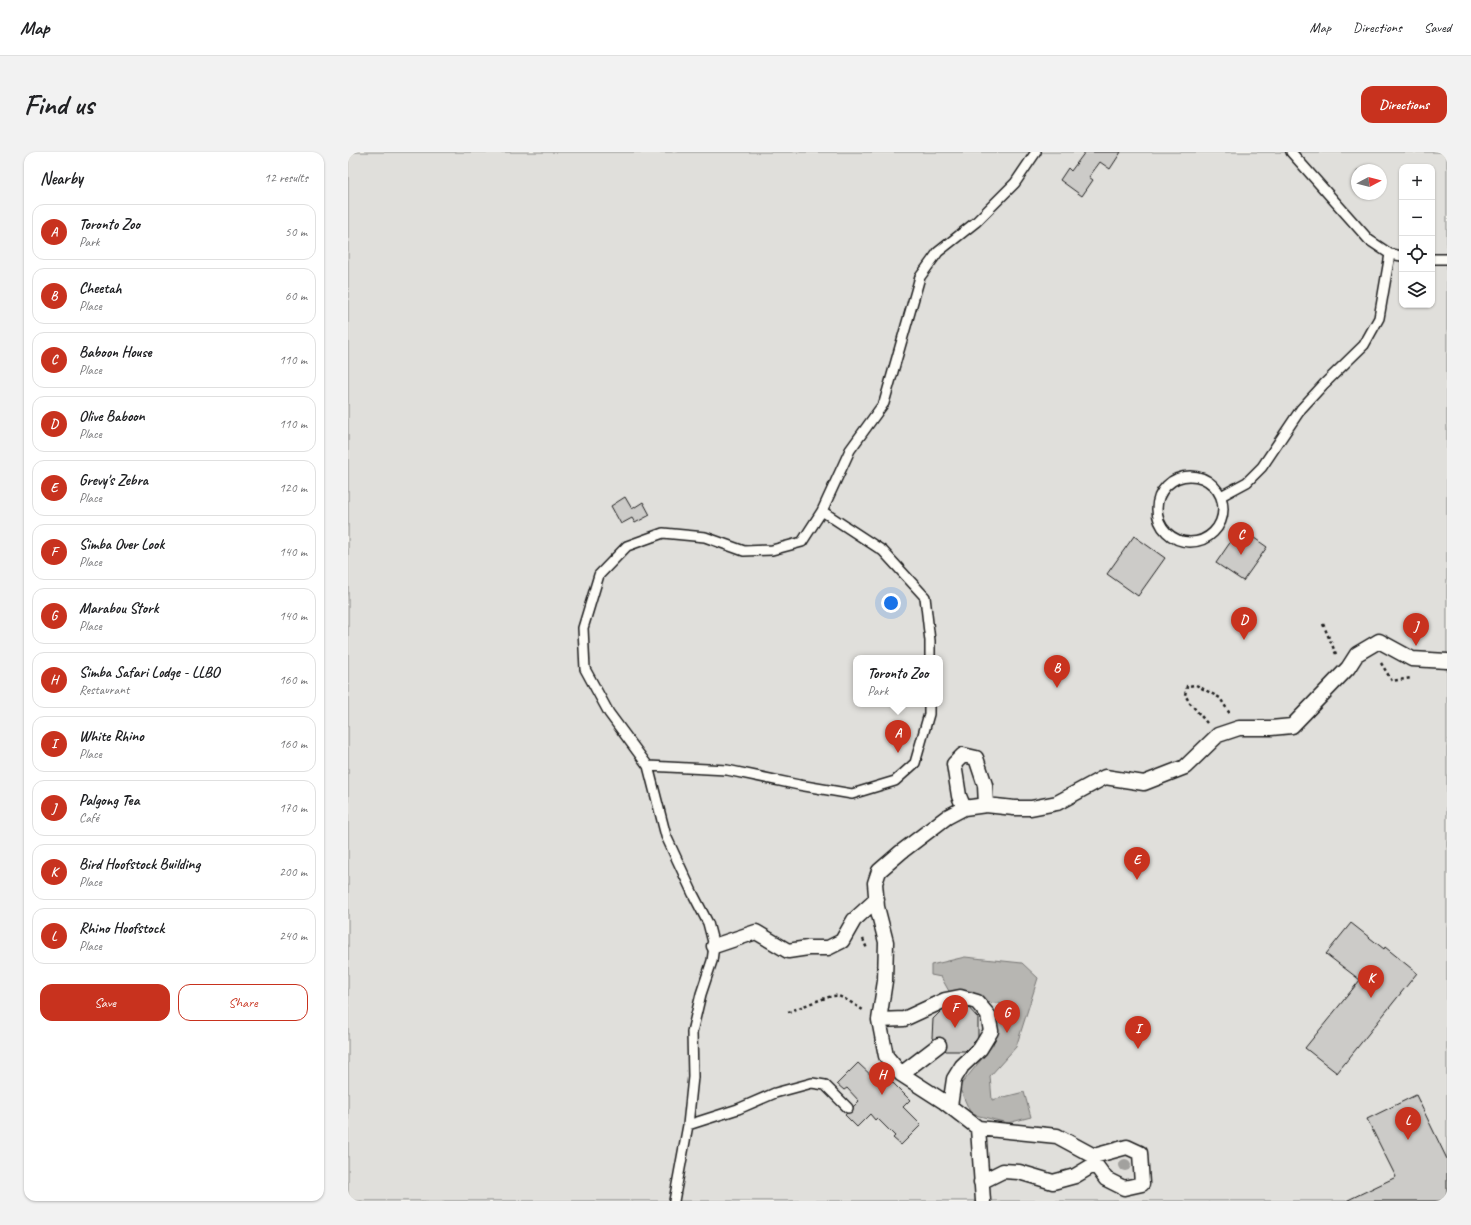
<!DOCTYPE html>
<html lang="en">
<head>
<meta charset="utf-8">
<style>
  body { margin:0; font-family:Caveat,sans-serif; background:#f2f2f2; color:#202124 }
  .controls { position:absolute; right:12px; top:12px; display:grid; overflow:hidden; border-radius:8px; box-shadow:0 1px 3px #0004 }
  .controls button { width:36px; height:36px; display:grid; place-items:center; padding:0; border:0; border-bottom:1px solid #e0e0e0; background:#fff; color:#202124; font:20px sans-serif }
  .compass { position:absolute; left:1003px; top:12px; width:36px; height:36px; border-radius:50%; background:#fff; box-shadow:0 1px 3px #0004; rotate:83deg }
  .you { position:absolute; left:543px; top:451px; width:14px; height:14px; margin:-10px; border:3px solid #fff; border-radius:50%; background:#1a73e8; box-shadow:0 0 0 6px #1a73e833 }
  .badge { display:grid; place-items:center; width:26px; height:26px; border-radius:50%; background:#c8321e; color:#fff; font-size:13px; font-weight:700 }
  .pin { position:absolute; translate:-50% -33px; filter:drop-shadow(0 1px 2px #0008) }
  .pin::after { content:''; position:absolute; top:21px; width:14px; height:12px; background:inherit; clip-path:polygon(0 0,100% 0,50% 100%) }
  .popup { position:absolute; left:505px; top:503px; width:90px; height:52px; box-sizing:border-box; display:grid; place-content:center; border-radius:8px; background:#fff; filter:drop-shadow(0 1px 3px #0005); font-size:13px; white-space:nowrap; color:#757577 }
  .popup b { font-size:15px; color:#202124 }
  .popup::after { content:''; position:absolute; left:50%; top:100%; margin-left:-8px; border:8px solid transparent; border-top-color:#fff }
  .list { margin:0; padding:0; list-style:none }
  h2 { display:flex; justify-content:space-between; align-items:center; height:52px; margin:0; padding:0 16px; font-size:17px }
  h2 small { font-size:13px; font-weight:400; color:#757577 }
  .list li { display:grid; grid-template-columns:26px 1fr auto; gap:12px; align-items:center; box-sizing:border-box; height:56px; margin:0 8px 8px; padding:0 8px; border:1px solid #e0e0e0; border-radius:12px }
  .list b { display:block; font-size:15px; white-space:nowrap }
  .list p { margin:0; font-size:13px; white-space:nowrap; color:#757577 }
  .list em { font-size:13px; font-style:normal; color:#757577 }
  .actions { display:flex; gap:8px; padding:12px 16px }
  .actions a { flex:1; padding:9px 0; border:1px solid #c8321e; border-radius:12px; text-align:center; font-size:14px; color:#c8321e }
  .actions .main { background:#c8321e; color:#fff }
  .icon { flex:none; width:22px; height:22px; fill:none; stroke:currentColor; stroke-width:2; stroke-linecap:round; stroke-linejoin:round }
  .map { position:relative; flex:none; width:1099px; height:1049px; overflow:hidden; border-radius:12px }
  header { display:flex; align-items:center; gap:24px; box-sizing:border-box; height:56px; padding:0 20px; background:#fff; border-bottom:1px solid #e0e0e0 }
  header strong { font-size:19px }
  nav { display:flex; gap:22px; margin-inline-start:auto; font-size:14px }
  .intro { display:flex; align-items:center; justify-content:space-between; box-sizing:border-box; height:96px; padding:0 24px }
  h1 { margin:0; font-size:28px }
  .button { padding:10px 18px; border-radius:12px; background:#c8321e; color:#fff; font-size:14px; font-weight:700 }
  main { display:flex; gap:24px; padding:0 24px }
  aside { flex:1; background:#fff; border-radius:12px; box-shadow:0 1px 3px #0004 }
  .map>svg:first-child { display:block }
  .green { fill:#e0dfdb; stroke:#7e7e7c; fill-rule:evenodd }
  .water { fill:#b7b6b2; stroke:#797876 }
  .building { fill:#cccbc8; stroke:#1c1c1c }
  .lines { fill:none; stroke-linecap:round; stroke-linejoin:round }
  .service-casing { stroke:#1c1c1c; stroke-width:12 }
  .pedestrian-casing { stroke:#1c1c1c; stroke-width:17 }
  .path { stroke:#1c1c1c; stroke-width:2.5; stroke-dasharray:3 3; stroke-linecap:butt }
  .service { stroke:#fdfcf7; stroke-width:9 }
  .pedestrian { stroke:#fdfcf7; stroke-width:14 }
  .tree { fill:#a2a19e }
</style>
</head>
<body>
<header>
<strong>Map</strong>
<nav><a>Map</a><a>Directions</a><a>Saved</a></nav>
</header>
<div class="intro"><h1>Find us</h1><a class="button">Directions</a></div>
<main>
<aside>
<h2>Nearby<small>12 results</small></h2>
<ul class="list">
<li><span class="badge">A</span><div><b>Toronto Zoo</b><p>Park</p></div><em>50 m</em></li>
<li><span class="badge">B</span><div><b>Cheetah</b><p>Place</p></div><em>60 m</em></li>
<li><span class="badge">C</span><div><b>Baboon House</b><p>Place</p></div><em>110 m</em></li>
<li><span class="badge">D</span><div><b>Olive Baboon</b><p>Place</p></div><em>110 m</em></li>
<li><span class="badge">E</span><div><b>Grevy's Zebra</b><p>Place</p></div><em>120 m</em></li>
<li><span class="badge">F</span><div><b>Simba Over Look</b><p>Place</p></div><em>140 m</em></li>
<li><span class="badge">G</span><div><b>Marabou Stork</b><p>Place</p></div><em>140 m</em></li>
<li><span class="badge">H</span><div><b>Simba Safari Lodge - LLBO</b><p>Restaurant</p></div><em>160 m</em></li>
<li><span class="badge">I</span><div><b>White Rhino</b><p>Place</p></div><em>160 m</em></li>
<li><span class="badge">J</span><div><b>Palgong Tea</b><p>Café</p></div><em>170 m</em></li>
<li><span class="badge">K</span><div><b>Bird Hoofstock Building</b><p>Place</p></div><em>200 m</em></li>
<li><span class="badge">L</span><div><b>Rhino Hoofstock</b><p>Place</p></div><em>240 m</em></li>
</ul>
<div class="actions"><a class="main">Save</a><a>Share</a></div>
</aside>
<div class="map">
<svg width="1099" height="1049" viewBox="0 0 1099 1049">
  <rect width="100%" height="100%" fill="#fdfcf7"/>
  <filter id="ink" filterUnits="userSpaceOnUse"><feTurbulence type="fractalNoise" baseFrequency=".025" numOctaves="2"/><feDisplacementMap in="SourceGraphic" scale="8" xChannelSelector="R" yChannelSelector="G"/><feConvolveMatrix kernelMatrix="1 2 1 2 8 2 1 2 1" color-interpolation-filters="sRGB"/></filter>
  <g filter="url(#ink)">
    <path class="green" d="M 0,0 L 1099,0 L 1099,1049 L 0,1049 ZM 1054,15 L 1084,15 L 1084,153 L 1054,153 ZM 1009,18 L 1033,18 L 1033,42 L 1009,42 ZM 508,506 L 592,506 L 592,552 L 508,552 Z"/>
    <path class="water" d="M 617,805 L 674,811 L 690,826 L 668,895 L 642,924 L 644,948 L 676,940 L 683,965 L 660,971 L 623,962 L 611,935 L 645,893 L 647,867 L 656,852 L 637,850 L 624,839 L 602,841 L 593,825 L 583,823 L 583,813 Z"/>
    <path class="building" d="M 737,0 L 773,0 L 762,17 L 752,10 L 741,25 L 745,28 L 734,44 L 712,28 L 720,16 L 723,19 Z
      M 277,345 L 284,357 L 295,350 L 302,363 L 287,371 L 284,366 L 273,372 L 263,354 Z
      M 892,376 L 919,395 L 895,429 L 868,411 Z
      M 786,384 L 817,406 L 790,444 L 759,422 Z
      M 1003,771 L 1036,797 L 1037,795 L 1069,821 L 989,921 L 957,896 L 1012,828 L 978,802 Z
      M 618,853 L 630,866 L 630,886 L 617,899 L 598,899 L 584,886 L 585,867 L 598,854 Z
      M 510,911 L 527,927 L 534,920 L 562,948 L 555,955 L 573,973 L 553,993 L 545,986 L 547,984 L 529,966 L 527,968 L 522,962 L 509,975 L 497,963 L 511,949 L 499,936 L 496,938 L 489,932 Z
      M 1068,943 L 1099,1007 L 1099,1047 L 1096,1049 L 998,1049 L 1048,1025 L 1019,967 Z"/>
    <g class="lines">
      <g class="service-casing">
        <path id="service" d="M 943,0 L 1021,88 L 1042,102 L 1054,104
          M 1084,107 L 1099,107
          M809 357a33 33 0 1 1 66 0a33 33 0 1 1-66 0Z
          M 873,344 L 899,330 L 914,315 L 953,257 L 976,232 L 1016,193 L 1031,166 L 1042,102
          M 474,359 L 535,399 L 577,445 L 582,489 L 582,506
          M 300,614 L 379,618 L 451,633 L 504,642 L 547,629 L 567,611 L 581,562 L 581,552
          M 340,973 L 390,957 L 427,941 L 464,931 L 477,933 L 500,956
          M 326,1049 L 340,973 L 345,925 L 344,880 L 353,842 L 364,809 L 366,794 L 360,771 L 345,742 L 318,684 L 300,614 L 261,561 L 237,517 L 235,476 L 251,423 L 279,394 L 315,381 L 357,385 L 396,399 L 424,398 L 454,390 L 474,359 L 502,298 L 536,251 L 572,125 L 590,100 L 628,70 L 667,31 L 688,0"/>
      </g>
      <g class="pedestrian-casing">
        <path id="pedestrian" d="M 616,656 L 611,644 L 606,612 L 615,603 L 628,606 L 637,633 L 638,653
          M 366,794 L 408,780 L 440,799 L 460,796 L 480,796 L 494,789 L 506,768 L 529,747
          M 531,868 L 556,867 L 597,848 L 612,845 L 629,850 L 640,863 L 643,879 L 632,897 L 614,914 L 606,927 L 602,954
          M 553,922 L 591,893
          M 630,976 L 709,984 L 746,1004 L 747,1012 L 727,1024 L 705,1030 L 671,1020 L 655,1019 L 633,1030
          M 746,1004 L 779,995 L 792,1001 L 794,1032 L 776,1036 L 758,1027 L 747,1012
          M 635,1049 L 630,976 L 595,949 L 553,922 L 538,904 L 531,868 L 537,829 L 538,790 L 529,755 L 527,731 L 531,719 L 553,700 L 599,665 L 616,656 L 638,653 L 666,656 L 683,656 L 709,651 L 757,625 L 796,631 L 837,615 L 870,583 L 891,576 L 923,576 L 944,574 L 1000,516 L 1009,502 L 1031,489 L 1064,507 L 1099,509"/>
      </g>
      <path class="path" d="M 975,472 L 988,502
        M 1033,511 L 1044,529 L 1063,526
        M 859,571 L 842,551 L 837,543 L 839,534 L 848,533 L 872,546 L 882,562
        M 515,787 L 519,797
        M 440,860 C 450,857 482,842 490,844 C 499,847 508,854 515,858"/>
      <use href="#service" class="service"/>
      <use href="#pedestrian" class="pedestrian"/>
    </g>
    <circle class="tree" cx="777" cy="1013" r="6"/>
  </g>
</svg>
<div class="controls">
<button>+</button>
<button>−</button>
<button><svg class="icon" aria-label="locate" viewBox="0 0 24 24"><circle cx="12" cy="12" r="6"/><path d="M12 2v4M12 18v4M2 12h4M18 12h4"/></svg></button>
<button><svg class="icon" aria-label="layers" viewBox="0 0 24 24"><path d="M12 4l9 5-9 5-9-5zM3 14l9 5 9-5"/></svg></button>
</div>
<svg class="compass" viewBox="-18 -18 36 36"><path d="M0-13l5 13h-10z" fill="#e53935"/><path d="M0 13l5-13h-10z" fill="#757577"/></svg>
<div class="you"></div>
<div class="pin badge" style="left:550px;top:601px">A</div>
<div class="popup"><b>Toronto Zoo</b>Park</div>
<div class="pin badge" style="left:709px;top:536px">B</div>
<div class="pin badge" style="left:893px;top:403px">C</div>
<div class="pin badge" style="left:896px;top:488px">D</div>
<div class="pin badge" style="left:789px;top:728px">E</div>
<div class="pin badge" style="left:607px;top:876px">F</div>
<div class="pin badge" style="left:659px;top:881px">G</div>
<div class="pin badge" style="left:534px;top:943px">H</div>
<div class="pin badge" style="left:790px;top:897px">I</div>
<div class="pin badge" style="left:1068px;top:494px">J</div>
<div class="pin badge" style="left:1023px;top:846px">K</div>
<div class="pin badge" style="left:1060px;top:988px">L</div>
</div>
</main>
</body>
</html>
